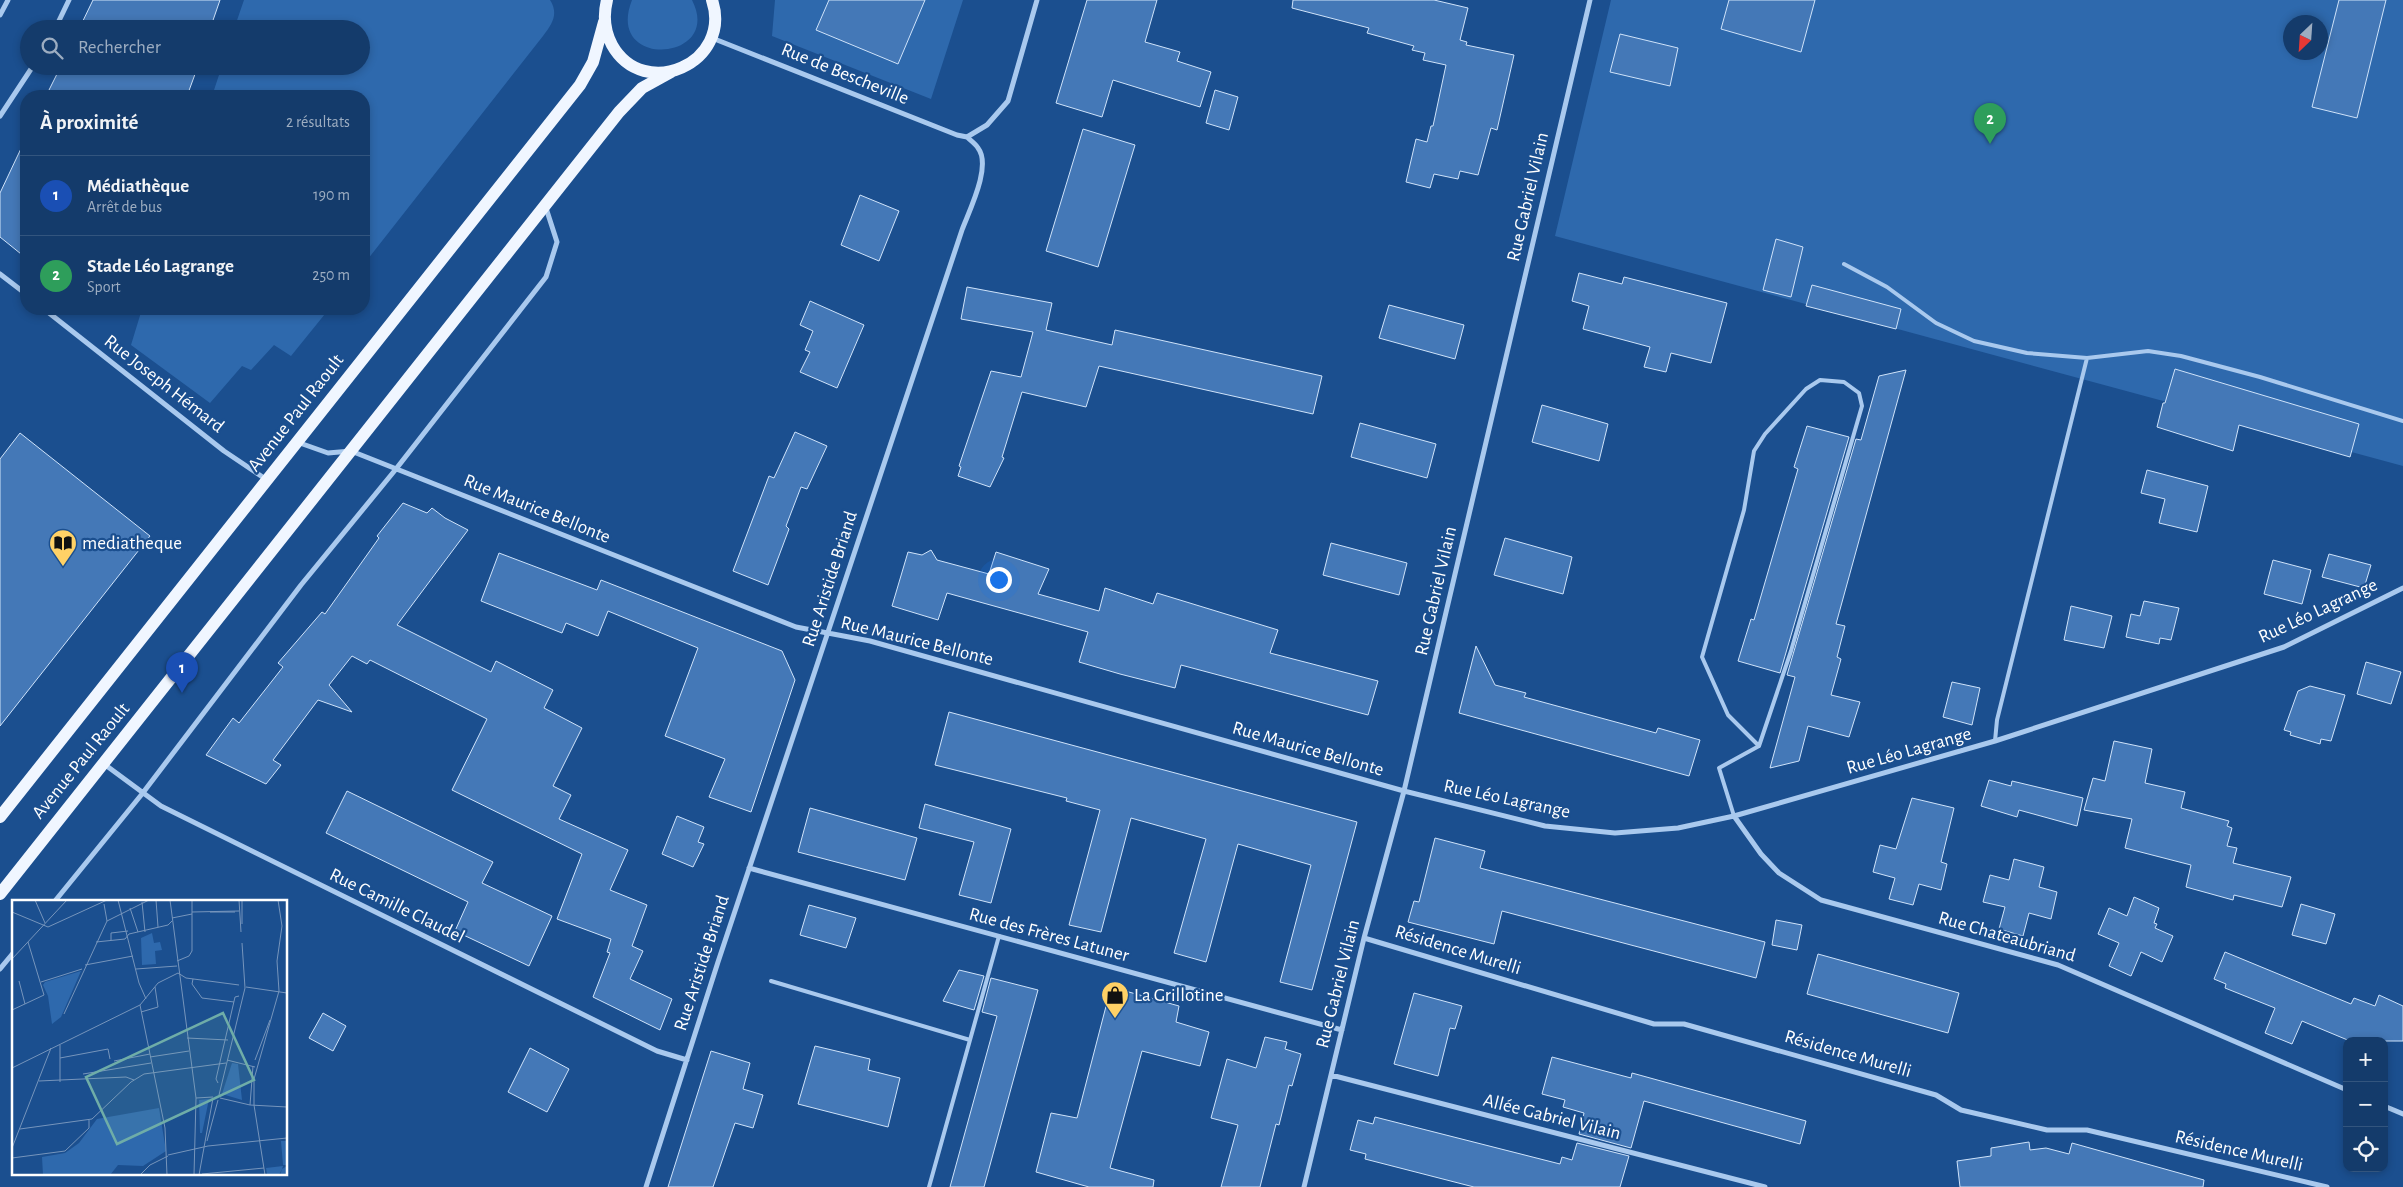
<!DOCTYPE html>
<html lang="fr">
<head>
<meta charset="utf-8">
<style>
  body { margin:0; font-family:"Alegreya Sans",sans-serif; background:#214673; color:#f1f3f6 }
  .controls { position:absolute; right:15px; bottom:15px; display:grid; overflow:hidden; border-radius:10px; box-shadow:0 2px 8px #0003 }
  .controls button { width:45px; height:45px; display:grid; place-items:center; padding:0; border:0; border-bottom:1px solid #33557e; background:#143b6b; color:#f1f3f6; font:25px sans-serif }
  .compass { position:absolute; left:2283px; top:15px; width:45px; height:45px; border-radius:50%; background:#143b6b; box-shadow:0 2px 8px #0003; rotate:205deg }
  .you { position:absolute; left:998px; top:579px; width:18px; height:18px; margin:-12px; border:4px solid #fff; border-radius:50%; background:#1a73e8; box-shadow:0 0 0 8px #1a73e833 }
  .badge { display:grid; place-items:center; width:32px; height:32px; border-radius:50%; background:#ffd166; color:#fff; font-size:16px; font-weight:700 }
  .pin { position:absolute; translate:-50% -41px; filter:drop-shadow(0 1px 2px #0008) }
  .pin::after { content:''; position:absolute; top:26px; width:18px; height:15px; background:inherit; clip-path:polygon(0 0,100% 0,50% 100%) }
  .list { margin:0; padding:0; list-style:none }
  h2 { display:flex; justify-content:space-between; align-items:center; height:65px; margin:0; padding:0 20px; font-size:21px }
  h2 small { font-size:16px; font-weight:400; color:#9dadc1 }
  .list li { display:grid; grid-template-columns:32px 1fr auto; gap:15px; align-items:center; box-sizing:border-box; height:80px; padding:0 20px; border-top:1px solid #33557e }
  .list b { display:block; font-size:19px; white-space:nowrap }
  .list p { margin:0; font-size:16px; white-space:nowrap; color:#9dadc1 }
  .list em { font-size:16px; font-style:normal; color:#9dadc1 }
  .icon { flex:none; width:28px; height:28px; fill:none; stroke:currentColor; stroke-width:2; stroke-linecap:round; stroke-linejoin:round }
  .map { position:relative; flex:none; width:2403px; height:1187px; overflow:hidden }
  .search { position:absolute; background:#143b6b; box-shadow:0 2px 8px #0003; left:20px; top:20px; width:350px; height:55px; display:flex; align-items:center; gap:12px; box-sizing:border-box; padding:0 18px; border-radius:28px; color:#9dadc1; font-size:19px }
  .panel { position:absolute; background:#143b6b; box-shadow:0 2px 8px #0003; left:20px; top:90px; width:350px; height:225px; border-radius:20px }
  .map>svg:first-child { display:block }
  .green { fill:#2e69ad; fill-rule:evenodd }
  .building { fill:#4478b7; stroke:#cfe3fa }
  .lines { fill:none; stroke-linecap:round; stroke-linejoin:round }
  .lane { stroke:#a9c9ee; stroke-width:4 }
  .street { stroke:#a9c9ee; stroke-width:5 }
  .primary { stroke:#f0f6ff; stroke-width:12 }
  .labels { text-anchor:middle; dominant-baseline:central; stroke-width:4.5; stroke-linejoin:round; paint-order:stroke }
  .street-label { font-size:19px; fill:#fff; stroke:#1b4f8f }
  .poi-label { font-size:19px; fill:#fff; stroke:#1b4f8f; text-anchor:start }
  .inset-road { fill:none; stroke:#7695bc; stroke-width:1 }
  .view { fill:#6fada8; fill-opacity:0.15; stroke:#6fada8; stroke-width:2.5 }
  .inset-edge { fill:none; stroke:#fff; stroke-width:2.5 }
</style>
</head>
<body>
<div class="map">
<svg width="2403" height="1187" viewBox="0 0 2403 1187">
  <rect width="100%" height="100%" fill="#1b4f8f"/>
  <path class="green" d="M 244,0 L 550,0 C 559,14 552,24 543,36 L 364,264 L 364,96 L 212,96 L 222,66 L 361,66 L 361,29 L 234,29 Z
    M 632,0 L 692,0 C 724,62 604,70 632,0 Z
    M 775,0 L 963,0 L 931,99 L 772,36 Z
    M 1611,0 L 2403,0 L 2403,466 L 1555,236 ZM 2290,22 L 2320,22 L 2320,52 L 2290,52 Z
    M 142,309 L 329,309 L 291,356 L 274,345 L 251,370 L 242,366 L 210,403 L 131,345 Z"/>
  <path class="building" d="M 93,0 L 220,0 L 210,29 L 79,29 Z
    M 829,0 L 925,0 L 898,64 L 816,30 Z
    M 1087,0 L 1157,0 L 1145,42 L 1180,52 L 1177,61 L 1211,72 L 1200,107 L 1113,80 L 1102,117 L 1056,103 Z
    M 1293,0 L 1434,0 L 1468,8 L 1460,40 L 1467,42 L 1466,45 L 1514,55 L 1497,130 L 1491,128 L 1478,175 L 1460,171 L 1458,179 L 1434,174 L 1430,188 L 1406,182 L 1416,139 L 1427,142 L 1431,126 L 1433,126 L 1446,65 L 1423,60 L 1425,53 L 1412,50 L 1414,46 L 1367,33 L 1369,28 L 1292,8 Z
    M 1729,0 L 1815,0 L 1801,52 L 1721,29 Z
    M 2339,0 L 2386,0 L 2357,118 L 2312,107 Z
    M 1620,34 L 1678,48 L 1670,86 L 1610,72 Z
    M 61,66 L 198,66 L 187,96 L 46,96 Z
    M 1215,90 L 1238,97 L 1229,130 L 1206,123 Z
    M 1083,129 L 1135,145 L 1098,267 L 1046,251 Z
    M 26,138 L 26,258 L 0,237 L 0,193 Z
    M 860,195 L 899,211 L 879,261 L 841,245 Z
    M 1776,239 L 1803,247 L 1791,297 L 1763,290 Z
    M 1579,273 L 1622,284 L 1624,277 L 1727,303 L 1711,363 L 1671,353 L 1666,372 L 1644,367 L 1650,347 L 1583,329 L 1589,306 L 1572,301 Z
    M 1812,285 L 1901,309 L 1896,329 L 1806,306 Z
    M 967,287 L 1052,303 L 1046,330 L 1112,345 L 1115,330 L 1322,376 L 1313,414 L 1099,366 L 1086,407 L 1022,392 L 1002,457 L 1004,458 L 990,487 L 958,476 L 961,467 L 959,466 L 991,371 L 1021,377 L 1033,332 L 961,319 Z
    M 810,301 L 864,325 L 837,388 L 800,372 L 810,352 L 805,350 L 813,331 L 800,325 Z
    M 1389,305 L 1464,325 L 1455,359 L 1379,338 Z
    M 2175,369 L 2359,424 L 2350,457 L 2239,425 L 2233,451 L 2157,427 L 2163,403 L 2165,403 Z
    M 1906,370 L 1836,624 L 1845,626 L 1837,657 L 1841,659 L 1831,695 L 1860,702 L 1849,737 L 1808,726 L 1799,761 L 1770,768 L 1795,677 L 1787,675 L 1856,439 L 1861,440 L 1879,376 Z
    M 1542,405 L 1608,424 L 1599,461 L 1532,442 Z
    M 1360,423 L 1436,444 L 1427,478 L 1351,457 Z
    M 1807,426 L 1849,437 L 1780,673 L 1738,661 L 1751,619 L 1754,620 L 1798,469 L 1794,467 Z
    M 795,432 L 827,446 L 807,489 L 801,487 L 786,526 L 789,529 L 768,585 L 733,571 L 769,476 L 774,478 Z
    M 20,433 L 150,536 L 0,726 L 0,459 Z
    M 2147,470 L 2208,486 L 2197,532 L 2159,523 L 2165,499 L 2141,493 Z
    M 403,503 L 427,513 L 432,508 L 445,518 L 468,530 L 397,625 L 491,672 L 496,661 L 553,690 L 544,708 L 582,728 L 553,786 L 571,795 L 559,819 L 628,850 L 610,890 L 647,905 L 632,946 L 643,951 L 630,979 L 672,999 L 660,1030 L 593,997 L 610,953 L 607,952 L 611,939 L 557,919 L 582,854 L 452,790 L 487,719 L 370,660 L 367,664 L 352,656 L 329,685 L 352,712 L 318,700 L 273,760 L 281,765 L 266,784 L 206,755 L 233,718 L 239,723 L 283,667 L 278,663 L 322,612 L 325,614 L 379,538 L 377,536 Z
    M 1505,538 L 1572,557 L 1563,594 L 1494,575 Z
    M 1331,543 L 1407,563 L 1399,595 L 1323,575 Z
    M 931,550 L 937,560 L 989,574 L 996,552 L 1049,569 L 1038,594 L 1099,611 L 1105,588 L 1153,604 L 1157,593 L 1278,630 L 1270,653 L 1378,681 L 1368,715 L 1181,665 L 1175,688 L 1120,674 L 1079,662 L 1088,632 L 947,593 L 938,620 L 892,606 L 908,552 L 922,555 Z
    M 499,553 L 597,590 L 601,580 L 782,651 L 795,680 L 751,812 L 709,797 L 725,759 L 665,736 L 698,648 L 608,611 L 598,636 L 566,623 L 562,633 L 481,601 Z
    M 2329,554 L 2371,565 L 2364,588 L 2322,577 Z
    M 2273,560 L 2311,570 L 2302,604 L 2264,594 Z
    M 2144,601 L 2179,608 L 2171,640 L 2160,638 L 2159,644 L 2126,637 L 2131,614 L 2140,616 Z
    M 2071,606 L 2112,616 L 2104,648 L 2064,640 Z
    M 1476,646 L 1495,685 L 1526,693 L 1524,697 L 1656,733 L 1658,728 L 1700,740 L 1689,776 L 1459,713 Z
    M 2366,662 L 2401,672 L 2391,704 L 2357,694 Z
    M 1952,682 L 1980,688 L 1972,725 L 1943,717 Z
    M 2310,686 L 2345,695 L 2331,741 L 2321,739 L 2320,744 L 2290,735 L 2291,732 L 2284,730 L 2298,691 Z
    M 949,712 L 1357,822 L 1312,990 L 1280,982 L 1311,865 L 1238,844 L 1206,962 L 1174,953 L 1206,839 L 1131,818 L 1101,932 L 1069,925 L 1100,810 L 1066,801 L 1067,798 L 935,765 Z
    M 2114,741 L 2152,749 L 2145,783 L 2185,792 L 2181,808 L 2229,821 L 2227,826 L 2232,828 L 2227,846 L 2237,848 L 2233,863 L 2291,877 L 2282,907 L 2234,895 L 2233,900 L 2186,887 L 2191,865 L 2125,848 L 2132,819 L 2084,810 L 2093,778 L 2105,781 Z
    M 1989,780 L 2011,786 L 2012,781 L 2083,798 L 2077,826 L 2019,810 L 2017,817 L 1981,806 Z
    M 347,791 L 493,862 L 482,883 L 552,916 L 529,966 L 455,931 L 468,902 L 326,833 Z
    M 1912,798 L 1954,808 L 1941,862 L 1947,864 L 1941,890 L 1919,884 L 1913,905 L 1889,899 L 1895,878 L 1873,872 L 1880,845 L 1896,849 Z
    M 925,804 L 1011,829 L 991,903 L 959,895 L 974,842 L 919,828 Z
    M 810,808 L 917,838 L 905,880 L 798,852 Z
    M 677,816 L 704,827 L 698,842 L 704,844 L 693,867 L 662,854 Z
    M 1435,838 L 1485,851 L 1480,868 L 1765,942 L 1756,978 L 1502,911 L 1494,944 L 1408,922 L 1414,901 L 1419,902 Z
    M 2014,859 L 2044,867 L 2039,887 L 2057,892 L 2051,919 L 2029,913 L 2023,936 L 1999,929 L 2005,907 L 1983,902 L 1990,875 L 2009,880 Z
    M 2134,897 L 2159,908 L 2154,923 L 2157,924 L 2155,928 L 2173,936 L 2162,962 L 2141,952 L 2131,976 L 2109,966 L 2119,943 L 2098,934 L 2109,908 L 2127,916 Z
    M 2301,904 L 2335,914 L 2326,944 L 2292,935 Z
    M 809,905 L 856,918 L 846,948 L 800,935 Z
    M 1776,920 L 1802,925 L 1797,950 L 1772,945 Z
    M 2225,952 L 2351,1004 L 2354,998 L 2375,1006 L 2379,995 L 2403,1006 L 2403,1041 L 2350,1041 L 2302,1021 L 2292,1044 L 2265,1033 L 2275,1008 L 2225,988 L 2226,984 L 2214,979 Z
    M 1818,954 L 1959,993 L 1948,1033 L 1807,994 Z
    M 959,970 L 984,976 L 974,1010 L 943,1001 Z
    M 991,978 L 1038,990 L 984,1187 L 950,1187 L 997,1016 L 982,1012 Z
    M 1111,987 L 1179,1006 L 1176,1022 L 1209,1032 L 1200,1066 L 1142,1051 L 1110,1168 L 1154,1180 L 1153,1187 L 1089,1187 L 1036,1172 L 1051,1113 L 1077,1118 Z
    M 1414,993 L 1462,1006 L 1455,1029 L 1450,1028 L 1438,1076 L 1394,1064 Z
    M 323,1013 L 346,1026 L 333,1051 L 309,1038 Z
    M 1265,1037 L 1287,1042 L 1285,1049 L 1301,1054 L 1292,1086 L 1289,1085 L 1279,1125 L 1276,1124 L 1260,1187 L 1221,1187 L 1238,1125 L 1211,1118 L 1227,1059 L 1256,1068 Z
    M 815,1046 L 870,1059 L 868,1070 L 900,1078 L 888,1127 L 798,1104 Z
    M 530,1048 L 569,1069 L 547,1112 L 508,1092 Z
    M 711,1051 L 750,1063 L 743,1089 L 763,1095 L 753,1128 L 735,1123 L 713,1187 L 668,1187 Z
    M 1552,1057 L 1631,1078 L 1632,1073 L 1806,1121 L 1800,1144 L 1644,1101 L 1631,1148 L 1579,1134 L 1584,1113 L 1563,1107 L 1565,1100 L 1542,1094 Z
    M 1375,1117 L 1560,1164 L 1562,1157 L 1572,1160 L 1577,1143 L 1629,1156 L 1620,1187 L 1474,1187 L 1365,1159 L 1366,1154 L 1350,1150 L 1358,1120 L 1373,1124 Z
    M 2029,1142 L 2030,1150 L 2046,1148 L 2069,1154 L 2072,1143 L 2204,1180 L 2203,1187 L 1960,1187 L 1957,1161 L 1991,1156 L 1991,1148 Z"/>
  <g class="lines">
    <path class="lane" d="M 1844,264 L 1887,287 L 1936,323 L 1974,341 L 2027,353 L 2087,358 L 1997,720 L 1995,741
      M 2087,358 L 2148,351 L 2181,356 L 2260,377 L 2403,421
      M 1734,816 L 1719,768 L 1759,746 L 1791,651 L 1862,406 L 1859,393 L 1844,382 L 1820,380 L 1806,389 L 1765,434 L 1754,451 L 1744,510 L 1702,657 L 1728,715 L 1759,746
      M 771,981 L 970,1040
      M 929,1187 L 999,936"/>
    <path class="street" d="M 0,15 L 8,0
      M 55,29 L 69,0
      M 712,38 L 957,135 L 967,137
      M 0,116 L 33,66
      M 967,137 L 987,125 L 1008,101 L 1037,0
      M 0,274 L 26,294
      M 44,309 L 224,451 L 267,480
      M 297,442 L 328,453 L 351,451 L 796,627 L 870,641 L 1404,791 L 1545,826 L 1615,833 L 1678,828 L 1734,816 L 1995,741 L 2284,647 L 2403,588
      M 104,764 L 161,806 L 657,1051 L 687,1060
      M 1734,816 L 1761,854 L 1779,873 L 1821,900 L 2058,965 L 2347,1090
      M 749,868 L 1342,1030
      M 55,901 L 142,794 L 301,585 L 396,469 L 546,277 L 557,242 L 546,208
      M 1364,938 L 1654,1024 L 1684,1024 L 1936,1095 L 1961,1110 L 2047,1130 L 2087,1130 L 2327,1187
      M 0,969 L 14,952
      M 1331,1075 L 1765,1187
      M 2384,1106 L 2403,1114
      M 646,1187 L 718,962 L 962,230 C 969,211 992,166 978,148 C 976,144 970,140 967,137
      M 1304,1187 L 1364,938 L 1404,791 L 1590,0"/>
    <path class="primary" d="M 607,0 C 603,16 604,30 612,45 C 644,102 733,63 712,0
      M 0,817 L 580,85 L 593,62 L 604,22
      M 0,894 L 619,112 L 642,88 L 671,72"/>
  </g>
  <defs>
    <g id="library-pin" transform="scale(1.4375)"><path d="M0 17L-7.5 6A9.5 9.5 0 1 1 7.5 6Z" fill="#ffd166" stroke="#1b4f8f"/><path d="M-6-4Q-3-5.5-.7-3.5V5Q-3 3-6 4ZM6-4Q3-5.5 .7-3.5V5Q3 3 6 4Z" fill="#111"/></g>
    <g id="shop-pin" transform="scale(1.4375)"><path d="M0 17L-7.5 6A9.5 9.5 0 1 1 7.5 6Z" fill="#ffd166" stroke="#1b4f8f"/><path d="M-5-2.5h2.3a2.7 3.5 0 0 1 5.4 0H5L5.5 6h-11ZM-1.5-2.5h3a1.5 2.3 0 0 0-3 0Z" fill="#111"/></g>
  </defs>
  <g fill-rule="evenodd">
    <use href="#library-pin" x="63" y="543"/>
    <use href="#shop-pin" x="1115" y="995"/>
  </g>
  <g class="labels">
    <g class="street-label">
      <text transform="translate(845 74) rotate(22)">Rue de Bescheville</text>
      <text transform="translate(1528 197) rotate(-77)">Rue Gabriel Vilain</text>
      <text transform="translate(164 384) rotate(38)">Rue Joseph Hémard</text>
      <text transform="translate(296 413) rotate(-52)">Avenue Paul Raoult</text>
      <text transform="translate(537 509) rotate(22)">Rue Maurice Bellonte</text>
      <text transform="translate(830 579) rotate(-72)">Rue Aristide Briand</text>
      <text transform="translate(1436 591) rotate(-77)">Rue Gabriel Vilain</text>
      <text transform="translate(2318 611) rotate(-25)">Rue Léo Lagrange</text>
      <text transform="translate(917 641) rotate(14)">Rue Maurice Bellonte</text>
      <text transform="translate(1308 749) rotate(16)">Rue Maurice Bellonte</text>
      <text transform="translate(1909 751) rotate(-16)">Rue Léo Lagrange</text>
      <text transform="translate(81 761) rotate(-51)">Avenue Paul Raoult</text>
      <text transform="translate(1507 799) rotate(12)">Rue Léo Lagrange</text>
      <text transform="translate(397 906) rotate(26)">Rue Camille Claudel</text>
      <text transform="translate(1049 935) rotate(15)">Rue des Frères Latuner</text>
      <text transform="translate(2007 937) rotate(16)">Rue Chateaubriand</text>
      <text transform="translate(1458 950) rotate(17)">Résidence Murelli</text>
      <text transform="translate(702 963) rotate(-72)">Rue Aristide Briand</text>
      <text transform="translate(1338 984) rotate(-76)">Rue Gabriel Vilain</text>
      <text transform="translate(1848 1054) rotate(16)">Résidence Murelli</text>
      <text transform="translate(1552 1117) rotate(14)">Allée Gabriel Vilain</text>
      <text transform="translate(2239 1151) rotate(13)">Résidence Murelli</text>
    </g>
    <g class="poi-label">
      <text x="82" y="543">mediatheque</text>
      <text x="1134" y="995">La Grillotine</text>
    </g>
  </g>
  <g transform="translate(12 900)">
    <rect width="275" height="275" fill="#1b4f8f"/>
    <path d="M 140,33 L 142,43 L 148,42 L 150,50 L 143,51 L 144,64 L 130,65 L 129,38 ZM 69,71 L 49,117 L 40,124 L 36,96 L 31,85 L 33,82 ZM 220,163 L 226,164 L 230,200 L 210,194 ZM 197,199 L 190,233 L 188,233 L 187,200 ZM 147,208 L 154,251 L 131,266 L 106,265 L 98,275 L 31,275 L 30,257 L 53,253 L 67,243 L 85,219 ZM 269,241 L 275,241 L 275,265 L 271,265 ZM 271,266 L 270,269 L 275,266 L 275,275 L 268,275 L 270,269 L 267,275 L 255,274 L 254,268 Z" fill="#2e69ad"/>
    <path class="inset-road" d="M 23,0 L 33,23M 106,0 L 127,83 L 134,99M 144,0 L 146,27M 158,0 L 184,198 L 182,275M 227,0 L 229,32M 230,0 L 230,24M 130,2 L 133,32M 92,4 L 95,21M 118,8 L 126,32M 0,12 L 36,27 L 95,0M 180,12 L 227,11M 198,12 L 223,12M 160,18 L 180,14M 95,21 L 137,0M 99,40 L 99,33 L 116,31M 84,42 L 113,39 L 117,34 L 156,25 L 160,21M 0,59 L 55,0M 165,61 L 177,56 L 180,51 L 180,0M 73,65 L 121,56M 124,69 L 165,66M 181,79 L 180,84 L 190,98 L 222,102M 7,81 L 13,104M 29,82 L 70,69M 234,87 L 275,93M 128,105 L 153,228 L 155,275M 0,110 L 32,95 L 16,42M 129,112 L 146,107 L 143,87M 52,114 L 95,21M 175,138 L 216,140M 48,145 L 48,182M 138,157 L 177,151M 48,158 L 96,149 L 98,159M 215,160 L 243,167M 243,160 L 258,120M 102,161 L 138,154M 0,168 L 128,105 L 146,83 L 166,73 L 174,78 L 227,85M 71,174 L 139,163M 27,181 L 114,177 L 122,180M 206,183 L 204,179 L 223,97 L 227,96M 207,195 L 233,88 L 230,43M 184,198 L 201,197M 208,198 L 238,205 L 275,207M 238,205 L 241,166M 8,229 L 80,219 L 119,182 L 132,174 L 214,163M 195,241 L 206,200M 0,248 L 39,148M 156,255 L 196,246 L 275,238M 0,258 L 53,251 L 77,228 L 77,220M 190,274 L 252,268M 128,275 L 138,265 L 156,256M 187,275 L 201,198M 253,275 L 242,205 L 242,179 L 267,91 L 265,61 L 270,26 L 266,0"/>
    <path class="view" d="M 211,113 L 242,180 L 105,244 L 74,177 Z"/>
    <rect width="275" height="275" class="inset-edge"/>
  </g>
</svg>
<div class="controls">
<button>+</button>
<button>−</button>
<button><svg class="icon" aria-label="locate" viewBox="0 0 24 24"><circle cx="12" cy="12" r="6"/><path d="M12 2v4M12 18v4M2 12h4M18 12h4"/></svg></button>
</div>
<svg class="compass" viewBox="-18 -18 36 36"><path d="M0-13l5 13h-10z" fill="#e53935"/><path d="M0 13l5-13h-10z" fill="#9dadc1"/></svg>
<div class="you"></div>
<div class="pin badge" style="left:182px;top:693px;background:#1a4fb4">1</div>
<div class="pin badge" style="left:1990px;top:144px;background:#2e9e5b">2</div>
<div class="search"><svg class="icon" aria-label="search" viewBox="0 0 24 24"><circle cx="10" cy="10" r="6"/><path d="M15 15l6 6"/></svg>Rechercher</div>
<section class="panel">
<h2>À proximité<small>2 résultats</small></h2>
<ul class="list">
<li><span class="badge" style="background:#1a4fb4">1</span><div><b>Médiathèque</b><p>Arrêt de bus</p></div><em>190 m</em></li>
<li><span class="badge" style="background:#2e9e5b">2</span><div><b>Stade Léo Lagrange</b><p>Sport</p></div><em>250 m</em></li>
</ul>
</section>
</div>
</body>
</html>
